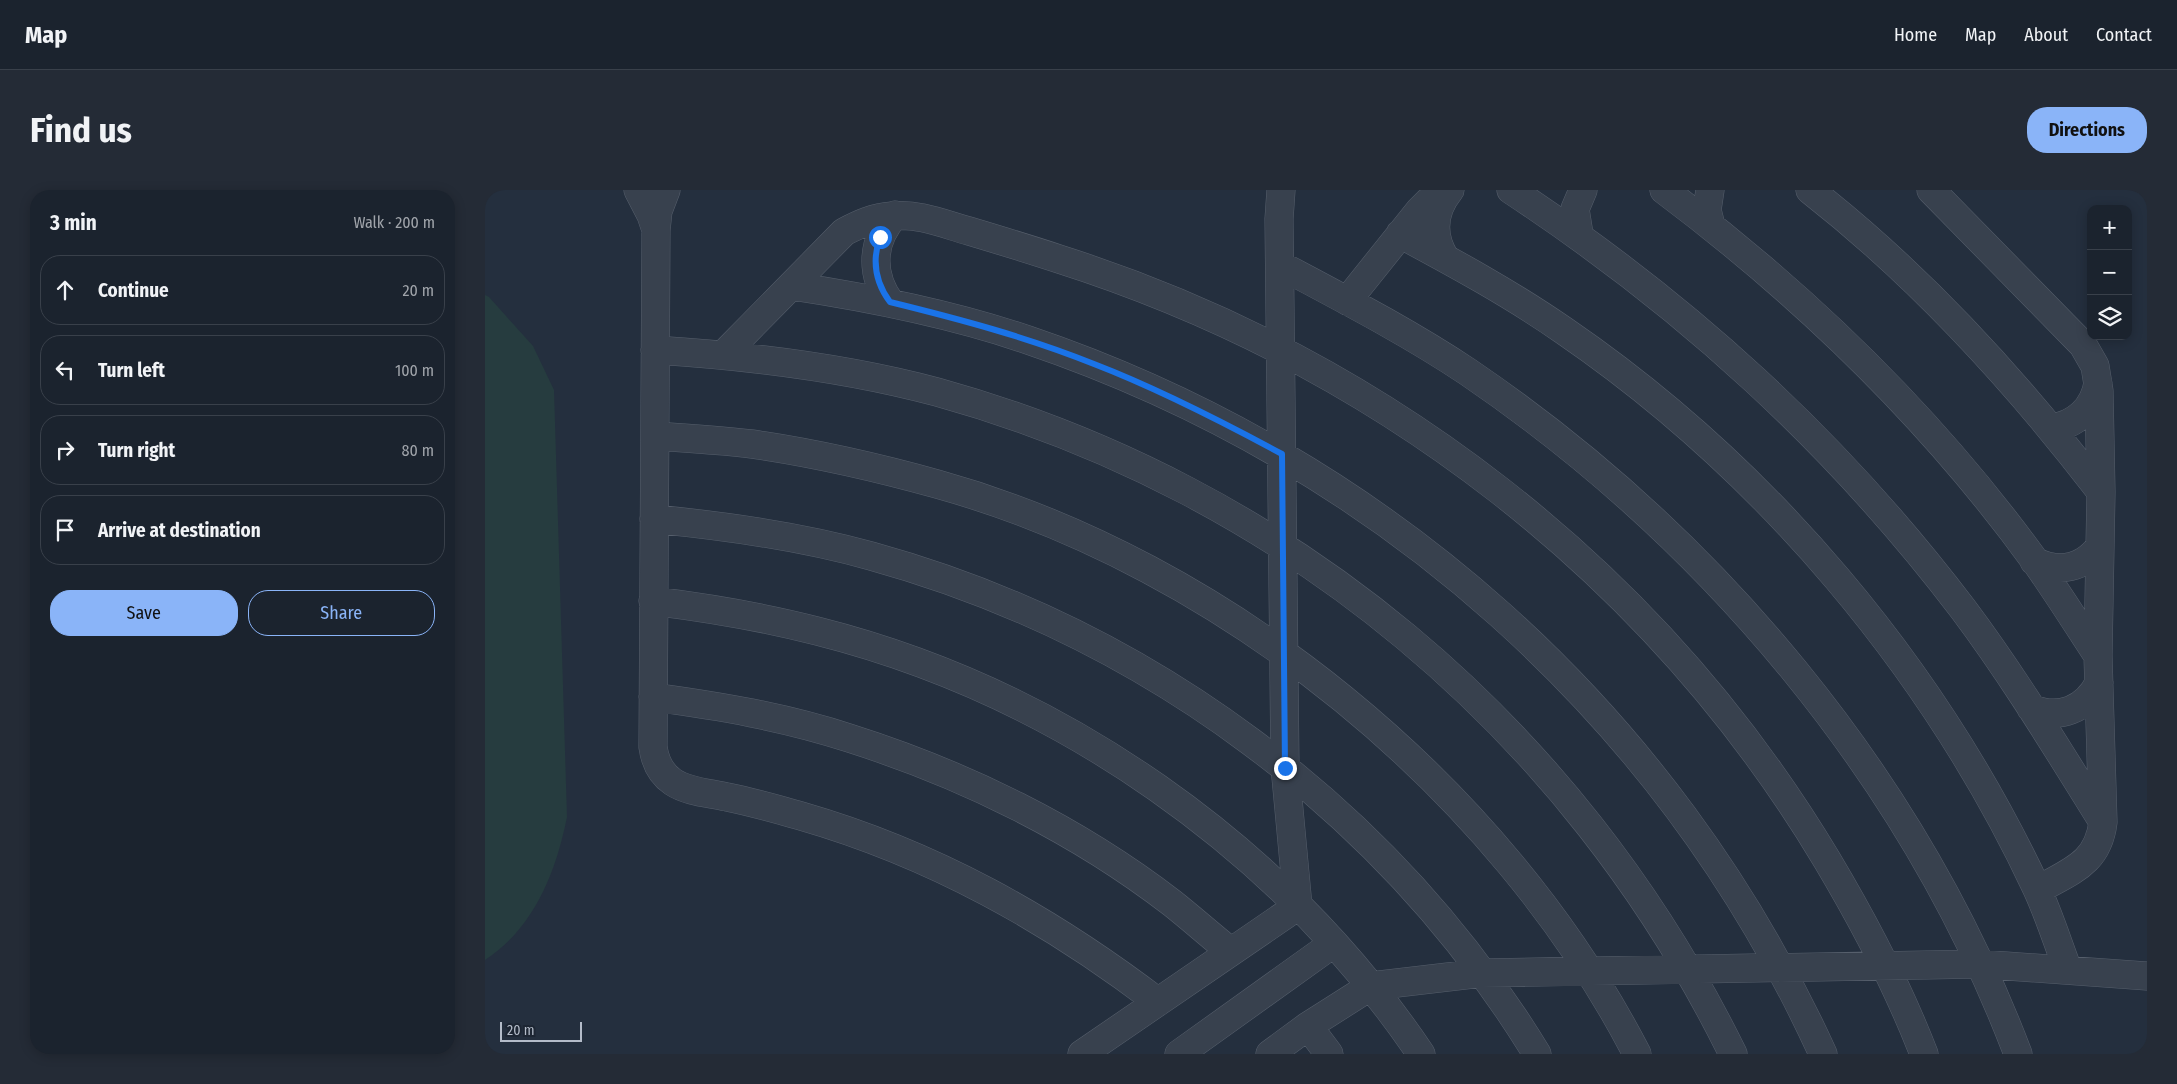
<!DOCTYPE html>
<html lang="en">
<head>
<meta charset="utf-8">
<style>
  body { margin:0; font-family:"Fira Sans Condensed",sans-serif; background:#242b36; color:#f1f3f6 }
  .controls { position:absolute; right:15px; top:15px; display:grid; overflow:hidden; border-radius:10px; box-shadow:0 2px 12px #0003 }
  .controls button { width:45px; height:45px; display:grid; place-items:center; padding:0; border:0; border-bottom:1px solid #39404a; background:#1b232e; color:#f1f3f6; font:25px sans-serif }
  .scale { position:absolute; left:15px; bottom:12px; width:82px; box-sizing:border-box; padding-left:5px; border:2px solid #b4bcc9; border-top:0; font-size:14px; line-height:18px; white-space:nowrap; color:#b4bcc9; -webkit-text-stroke:4px #1d2633; paint-order:stroke }
  .stop { position:absolute; width:15px; height:15px; margin:-11px; border:4px solid #1a73e8; border-radius:50%; background:#fff }
  .stop.end { background:#1a73e8; border-color:#fff; box-shadow:0 1px 5px #0008 }
  .list { margin:0; padding:0; list-style:none }
  h2 { display:flex; justify-content:space-between; align-items:center; height:65px; margin:0; padding:0 20px; font-size:21px }
  h2 small { font-size:16px; font-weight:400; color:#a0a4aa }
  .list li { display:grid; grid-template-columns:32px 1fr auto; gap:15px; align-items:center; box-sizing:border-box; height:70px; margin:0 10px 10px; padding:0 10px; border:1px solid #39404a; border-radius:20px }
  .list b { display:block; font-size:19px; white-space:nowrap }
  .list em { font-size:16px; font-style:normal; color:#a0a4aa }
  .actions { display:flex; gap:10px; padding:15px 20px }
  .actions a { flex:1; padding:11px 0; border:1px solid #8ab4f8; border-radius:20px; text-align:center; font-size:18px; color:#8ab4f8 }
  .actions .main { background:#8ab4f8; color:#111 }
  .icon { flex:none; width:28px; height:28px; fill:none; stroke:currentColor; stroke-width:2; stroke-linecap:round; stroke-linejoin:round }
  .map { position:relative; flex:none; width:1662px; height:864px; overflow:hidden; border-radius:20px }
  header { display:flex; align-items:center; gap:30px; box-sizing:border-box; height:70px; padding:0 25px; background:#1b232e; border-bottom:1px solid #39404a }
  header strong { font-size:24px }
  nav { display:flex; gap:28px; margin-inline-start:auto; font-size:18px }
  .intro { display:flex; align-items:center; justify-content:space-between; box-sizing:border-box; height:120px; padding:0 30px }
  h1 { margin:0; font-size:35px }
  .button { padding:12px 22px; border-radius:20px; background:#8ab4f8; color:#111; font-size:18px; font-weight:700 }
  main { display:flex; gap:30px; padding:0 30px }
  aside { flex:1; background:#1b232e; border-radius:20px; box-shadow:0 2px 12px #0003 }
  .map>svg:first-child { display:block }
  .green { fill:#263c3f }
  .lines { fill:none; stroke-linecap:round; stroke-linejoin:round }
  .minor-casing { stroke:#565f6c; stroke-width:29 }
  .minor { stroke:#38414e; stroke-width:28 }
  .route { stroke:#1a73e8; stroke-width:6 }
</style>
</head>
<body>
<header>
<strong>Map</strong>
<nav><a>Home</a><a>Map</a><a>About</a><a>Contact</a></nav>
</header>
<div class="intro"><h1>Find us</h1><a class="button">Directions</a></div>
<main>
<aside>
<h2>3 min<small>Walk · 200 m</small></h2>
<ul class="list">
<li><svg class="icon" aria-label="ahead" viewBox="0 0 24 24"><path d="M12 20V5M6 11l6-6 6 6"/></svg><div><b>Continue</b></div><em>20 m</em></li>
<li><svg class="icon" aria-label="left" viewBox="0 0 24 24"><path d="M17 20v-9H6M10 6l-5 5 5 5"/></svg><div><b>Turn left</b></div><em>100 m</em></li>
<li><svg class="icon" aria-label="right" viewBox="0 0 24 24"><path d="M7 20v-9h11M14 6l5 5-5 5"/></svg><div><b>Turn right</b></div><em>80 m</em></li>
<li><svg class="icon" aria-label="arrive" viewBox="0 0 24 24"><path d="M6 21V4h12l-3 4 3 4H6"/></svg><div><b>Arrive at destination</b></div></li>
</ul>
<div class="actions"><a class="main">Save</a><a>Share</a></div>
</aside>
<div class="map">
<svg width="1662" height="864" viewBox="0 0 1662 864">
  <rect width="100%" height="100%" fill="#242f3e"/>
  <path class="green" d="M 0,105 L 4,107 L 48,156 L 69,200 L 82,627 C 71,682 49,738 0,770 Z"/>
  <g class="lines">
    <g class="minor-casing">
      <path id="minor" d="M 153,0 L 166,25 L 171,40
        M 181,0 L 173,21 L 171,40 L 168,557 C 170,571 176,584 188,592 C 203,602 225,603 242,607 C 267,612 291,619 316,626 C 448,664 564,729 673,812
        M 1026,0 C 1202,116 1351,252 1478,419 C 1529,487 1573,560 1618,632
        M 1179,0 C 1319,105 1447,229 1550,371 C 1572,402 1592,434 1613,466
        M 1225,0 L 1222,20 L 1226,36
        M 1325,0 C 1435,86 1531,191 1616,302
        M 1446,0 L 1598,155 L 1610,176 L 1614,201 L 1616,302 L 1613,466 L 1618,632 C 1613,674 1585,681 1553,700
        M 915,44 C 971,74 1026,104 1078,140 C 1281,279 1448,477 1552,699 C 1564,725 1573,754 1583,780
        M 1094,44 L 1090,19 L 1098,0
        M 960,68 C 946,45 948,21 965,0
        M 795,75 C 859,109 923,142 983,182 C 1227,348 1428,587 1533,864
        M 307,96 C 387,108 467,124 543,150 C 897,270 1183,524 1338,864
        M 862,111 L 934,21 L 943,12 L 963,0
        M 405,112 C 385,84 386,51 410,25
        M 170,160 C 265,166 359,177 452,202 C 802,299 1088,538 1248,864
        M 239,164 L 359,42 C 374,34 389,27 407,26 C 433,23 459,34 484,41 C 514,50 544,59 574,69 C 894,171 1169,381 1342,670 C 1379,732 1413,797 1439,864
        M 1566,238 C 1591,235 1609,218 1613,193
        M 170,246 C 202,248 235,250 267,254 C 329,263 391,277 452,294 C 740,374 1015,598 1152,864
        M 169,329 C 242,336 315,346 386,366 C 661,442 903,620 1052,864
        M 1549,371 C 1574,383 1598,379 1615,356
        M 168,411 C 224,418 278,427 332,441 C 574,502 796,657 936,864
        M 168,507 C 234,516 300,527 364,548 C 478,584 591,639 687,713 C 706,728 725,745 745,761
        M 1546,518 C 1574,530 1600,520 1614,493
        M 823,836 L 844,864
        M 597,864 L 813,716 L 800,577 L 794,29 L 796,0
        M 694,864 L 849,753
        M 785,864 L 823,836 L 886,796 L 997,783 L 1494,774 L 1662,786"/>
    </g>
    <use href="#minor" class="minor"/>
  </g>
  <g class="lines">
    <path class="route" d="M 395,47 C 387,70 390,92 405,112 C 474,129 542,147 609,174 C 674,199 736,231 797,264 L 800,578"/>
  </g>
</svg>
<div class="controls">
<button>+</button>
<button>−</button>
<button><svg class="icon" aria-label="layers" viewBox="0 0 24 24"><path d="M12 4l9 5-9 5-9-5zM3 14l9 5 9-5"/></svg></button>
</div>
<div class="scale">20 m</div>
<div class="stop" style="left:395px;top:47px"></div>
<div class="stop end" style="left:800px;top:578px"></div>
</div>
</main>
</body>
</html>
